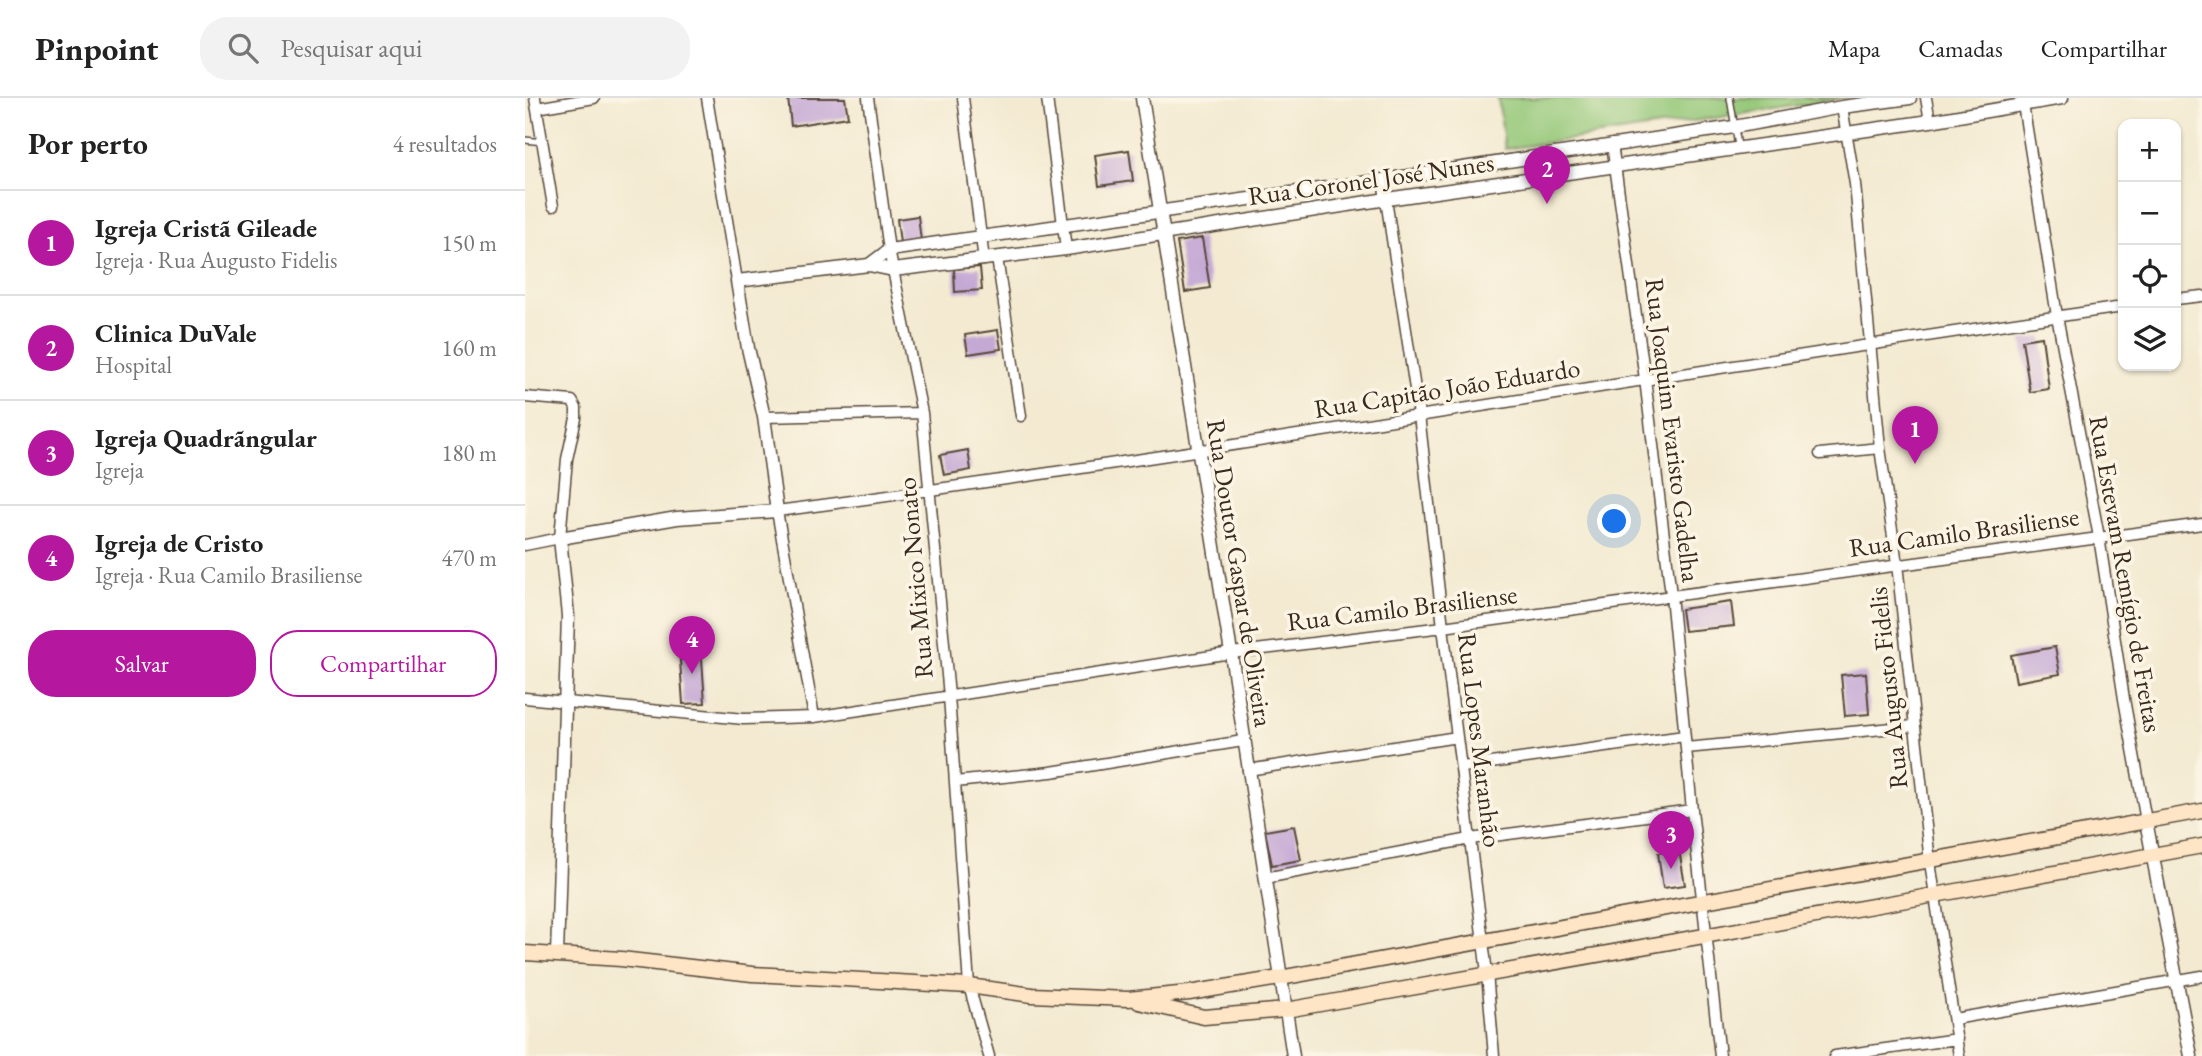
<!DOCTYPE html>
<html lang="pt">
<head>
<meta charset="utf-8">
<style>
  body { margin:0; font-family:"EB Garamond",serif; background:#f2f2f2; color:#222 }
  .controls { position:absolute; right:21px; top:21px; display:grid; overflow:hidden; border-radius:14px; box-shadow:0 2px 5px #0004 }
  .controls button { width:63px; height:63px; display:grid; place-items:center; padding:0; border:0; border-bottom:2px solid #e0e0e0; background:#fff; color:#222; font:35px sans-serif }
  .you { position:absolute; left:1090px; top:424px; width:24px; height:24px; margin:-18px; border:5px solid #fff; border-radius:50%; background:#1a73e8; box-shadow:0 0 0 10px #1a73e833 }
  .badge { display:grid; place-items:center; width:46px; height:46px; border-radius:50%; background:#b5179e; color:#fff; font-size:23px; font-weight:700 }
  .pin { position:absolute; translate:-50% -58px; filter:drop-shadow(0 2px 4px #0008) }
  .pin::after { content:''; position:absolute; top:37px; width:24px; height:21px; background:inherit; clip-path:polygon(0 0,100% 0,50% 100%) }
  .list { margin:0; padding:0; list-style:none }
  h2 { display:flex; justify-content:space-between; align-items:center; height:91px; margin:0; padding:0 28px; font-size:30px }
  h2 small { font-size:23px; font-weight:400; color:#767676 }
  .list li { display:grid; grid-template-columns:46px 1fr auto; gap:21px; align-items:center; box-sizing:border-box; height:105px; padding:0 28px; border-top:2px solid #e0e0e0 }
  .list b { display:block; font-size:26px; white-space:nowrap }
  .list p { margin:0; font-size:23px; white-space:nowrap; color:#767676 }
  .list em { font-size:23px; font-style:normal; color:#767676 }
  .actions { display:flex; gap:14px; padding:21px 28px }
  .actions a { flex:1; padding:16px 0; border:2px solid #b5179e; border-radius:28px; text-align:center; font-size:24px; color:#b5179e }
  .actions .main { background:#b5179e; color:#fff }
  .icon { flex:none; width:38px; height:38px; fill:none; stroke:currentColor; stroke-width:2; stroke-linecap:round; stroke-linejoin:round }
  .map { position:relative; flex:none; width:1677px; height:958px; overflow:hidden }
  header { display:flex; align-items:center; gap:42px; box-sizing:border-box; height:98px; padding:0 35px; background:#fff; border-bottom:2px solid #e0e0e0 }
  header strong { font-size:33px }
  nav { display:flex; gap:38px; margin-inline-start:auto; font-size:24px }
  .search { width:490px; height:63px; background:#f2f2f2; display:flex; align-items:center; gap:18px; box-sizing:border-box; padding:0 24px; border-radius:28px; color:#767676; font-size:26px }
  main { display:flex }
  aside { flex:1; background:#fff }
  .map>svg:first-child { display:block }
  .green { fill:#95c879; stroke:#68794c; stroke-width:2 }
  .building { fill:#c5a9d5 }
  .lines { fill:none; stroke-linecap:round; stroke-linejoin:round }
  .service-casing { stroke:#574739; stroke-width:8 }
  .minor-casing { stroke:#574739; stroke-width:13 }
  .tertiary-casing { stroke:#574739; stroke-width:15 }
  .secondary-casing { stroke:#574739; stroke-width:17 }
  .service { stroke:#fff; stroke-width:5 }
  .minor { stroke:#fff; stroke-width:10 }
  .tertiary { stroke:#fff; stroke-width:12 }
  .secondary { stroke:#fee5c5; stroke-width:14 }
  .labels { text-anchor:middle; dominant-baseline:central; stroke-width:7; stroke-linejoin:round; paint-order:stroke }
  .street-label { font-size:26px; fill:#3b2a1e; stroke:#fcf5e5 }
</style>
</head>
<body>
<header>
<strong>Pinpoint</strong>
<div class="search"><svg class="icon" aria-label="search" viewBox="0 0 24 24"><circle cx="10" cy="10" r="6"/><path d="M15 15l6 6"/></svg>Pesquisar aqui</div>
<nav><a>Mapa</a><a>Camadas</a><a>Compartilhar</a></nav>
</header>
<main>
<aside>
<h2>Por perto<small>4 resultados</small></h2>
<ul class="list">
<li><span class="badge">1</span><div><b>Igreja Cristã Gileade</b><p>Igreja · Rua Augusto Fidelis</p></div><em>150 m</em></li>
<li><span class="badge">2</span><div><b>Clinica DuVale</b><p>Hospital</p></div><em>160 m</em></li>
<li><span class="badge">3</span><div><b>Igreja Quadrãngular</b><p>Igreja</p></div><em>180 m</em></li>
<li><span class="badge">4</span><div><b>Igreja de Cristo</b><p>Igreja · Rua Camilo Brasiliense</p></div><em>470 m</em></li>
</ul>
<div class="actions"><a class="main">Salvar</a><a>Compartilhar</a></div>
</aside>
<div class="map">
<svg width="1677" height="958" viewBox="0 0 1677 958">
  <rect width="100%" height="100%" fill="#fcf5e5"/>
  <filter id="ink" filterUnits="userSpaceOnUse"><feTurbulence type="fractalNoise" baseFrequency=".0143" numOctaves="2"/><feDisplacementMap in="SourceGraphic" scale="14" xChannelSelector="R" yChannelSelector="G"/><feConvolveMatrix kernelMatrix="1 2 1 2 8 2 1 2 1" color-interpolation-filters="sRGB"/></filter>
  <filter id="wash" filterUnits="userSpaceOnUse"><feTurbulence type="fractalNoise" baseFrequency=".00686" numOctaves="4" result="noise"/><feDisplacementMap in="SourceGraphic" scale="28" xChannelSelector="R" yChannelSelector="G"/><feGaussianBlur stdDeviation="1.57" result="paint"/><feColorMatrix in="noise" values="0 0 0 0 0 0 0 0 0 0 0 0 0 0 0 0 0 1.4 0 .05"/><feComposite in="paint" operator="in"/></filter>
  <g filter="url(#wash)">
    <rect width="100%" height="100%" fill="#f3ead1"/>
    <path class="green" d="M 973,0 L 1324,0 L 980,51 Z"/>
    <g id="blocks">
      <path class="building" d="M 263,0 L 320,0 L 323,19 L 266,28 Z
        M 604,52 L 608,83 L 574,88 L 570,57 Z
        M 393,118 L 396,143 L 375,145 L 372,121 Z
        M 677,140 L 685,190 L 660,194 L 652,144 Z
        M 455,169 L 457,192 L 430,194 L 429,171 Z
        M 473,232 L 476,251 L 443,256 L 440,237 Z
        M 1517,239 L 1524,291 L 1505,294 L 1497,242 Z
        M 443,352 L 446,372 L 419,377 L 415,357 Z
        M 1206,504 L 1209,528 L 1159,533 L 1156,511 Z
        M 176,546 L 180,605 L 158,606 L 154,548 Z
        M 1530,549 L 1535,576 L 1491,584 L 1486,557 Z
        M 1341,575 L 1344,616 L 1320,618 L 1316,577 Z
        M 769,728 L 776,762 L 747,767 L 740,733 Z
        M 1154,752 L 1160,787 L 1138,790 L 1133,755 Z"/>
    </g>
  </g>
  <g filter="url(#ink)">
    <use href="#blocks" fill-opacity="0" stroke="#574739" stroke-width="2"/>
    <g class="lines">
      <g class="service-casing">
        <path id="service" d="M 1205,0 L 1213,48
          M 0,42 L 18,44"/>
      </g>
      <g class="minor-casing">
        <path id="minor" d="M 10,0 L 28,108
          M 182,0 L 212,183
          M 343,0 L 364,152 L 397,315 L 424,598 L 444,888 L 464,958
          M 438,0 L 459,162
          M 522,0 L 541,151
          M 1401,0 L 1405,23
          M 1497,0 L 1532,218 L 1574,439 L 1599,601 L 1621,723
          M 1317,9 L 1330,86 L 1355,350 L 1372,466 L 1405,764 L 1434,958
          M 12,10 L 69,0
          M 1087,46 L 1120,281 L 1146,497 L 1167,712 L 1195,958
          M 858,82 L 894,317 L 918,529 L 962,875 L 969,958
          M 472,160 L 496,318
          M 1651,201 L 1677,198
          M 0,299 L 47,303 L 51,310 L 51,320 L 42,361 L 35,440 L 0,447
          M 239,319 L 397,315
          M 1295,356 L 1355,350
          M 0,600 L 219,621 L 289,619 L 706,555 L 918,529 L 1677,426
          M 289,619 L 252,413 C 702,354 1149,273 1598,209
          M 1161,650 L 1389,628
          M 937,669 L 1159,638
          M 723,672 L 932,639
          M 430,684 L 526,674 L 718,643
          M 740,780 L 945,741 L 1167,712
          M 1429,921 L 1677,878
          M 1310,958 L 1432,941"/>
      </g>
      <g class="tertiary-casing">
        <path id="tertiary" d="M 617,0 L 706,555 L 768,958
          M 344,167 L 364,152 L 858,82 L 1209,29 L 1317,9 L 1385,0
          M 1621,723 L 1666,958
          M 32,857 L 43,518 L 35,440 L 152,420 L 252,413 L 239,319 L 223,250 L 212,183 L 344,167 L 368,172 L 541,151 L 862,101 L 1405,23 L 1537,0"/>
      </g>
      <g class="secondary-casing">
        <path id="secondary" d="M 0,855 L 96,861 L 227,876 L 444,888 L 507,897 L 603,901 L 664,895 L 755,880 L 1677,713
          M 614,904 L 679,919 L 761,912 L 1410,797 L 1677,748"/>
      </g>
      <use href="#service" class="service"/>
      <use href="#minor" class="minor"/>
      <use href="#tertiary" class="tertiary"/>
      <use href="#secondary" class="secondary"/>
    </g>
  </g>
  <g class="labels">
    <g class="street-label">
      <text transform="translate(846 81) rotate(-8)">Rua Coronel José Nunes</text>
      <text transform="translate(922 290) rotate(-9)">Rua Capitão João Eduardo</text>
      <text transform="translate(1148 332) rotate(83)">Rua Joaquim Evaristo Gadelha</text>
      <text transform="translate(1439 434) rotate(-8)">Rua Camilo Brasiliense</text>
      <text transform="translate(715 475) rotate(81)">Rua Doutor Gaspar de Oliveira</text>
      <text transform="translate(1601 476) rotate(80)">Rua Estevam Remígio de Freitas</text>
      <text transform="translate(390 480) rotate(-95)">Rua Mixico Nonato</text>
      <text transform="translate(877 510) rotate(-7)">Rua Camilo Brasiliense</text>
      <text transform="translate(1363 590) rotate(-96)">Rua Augusto Fidelis</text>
      <text transform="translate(955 642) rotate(83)">Rua Lopes Maranhão</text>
    </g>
  </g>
</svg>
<div class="controls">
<button>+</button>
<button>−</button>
<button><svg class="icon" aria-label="locate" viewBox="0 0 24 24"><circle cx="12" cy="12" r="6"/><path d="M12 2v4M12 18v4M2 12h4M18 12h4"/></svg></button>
<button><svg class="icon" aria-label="layers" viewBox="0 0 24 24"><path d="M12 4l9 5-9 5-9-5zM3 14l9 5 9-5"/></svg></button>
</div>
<div class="you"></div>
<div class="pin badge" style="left:1390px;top:366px">1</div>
<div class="pin badge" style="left:1022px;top:106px">2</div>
<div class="pin badge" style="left:1146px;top:771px">3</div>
<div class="pin badge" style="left:167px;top:576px">4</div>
</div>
</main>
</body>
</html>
